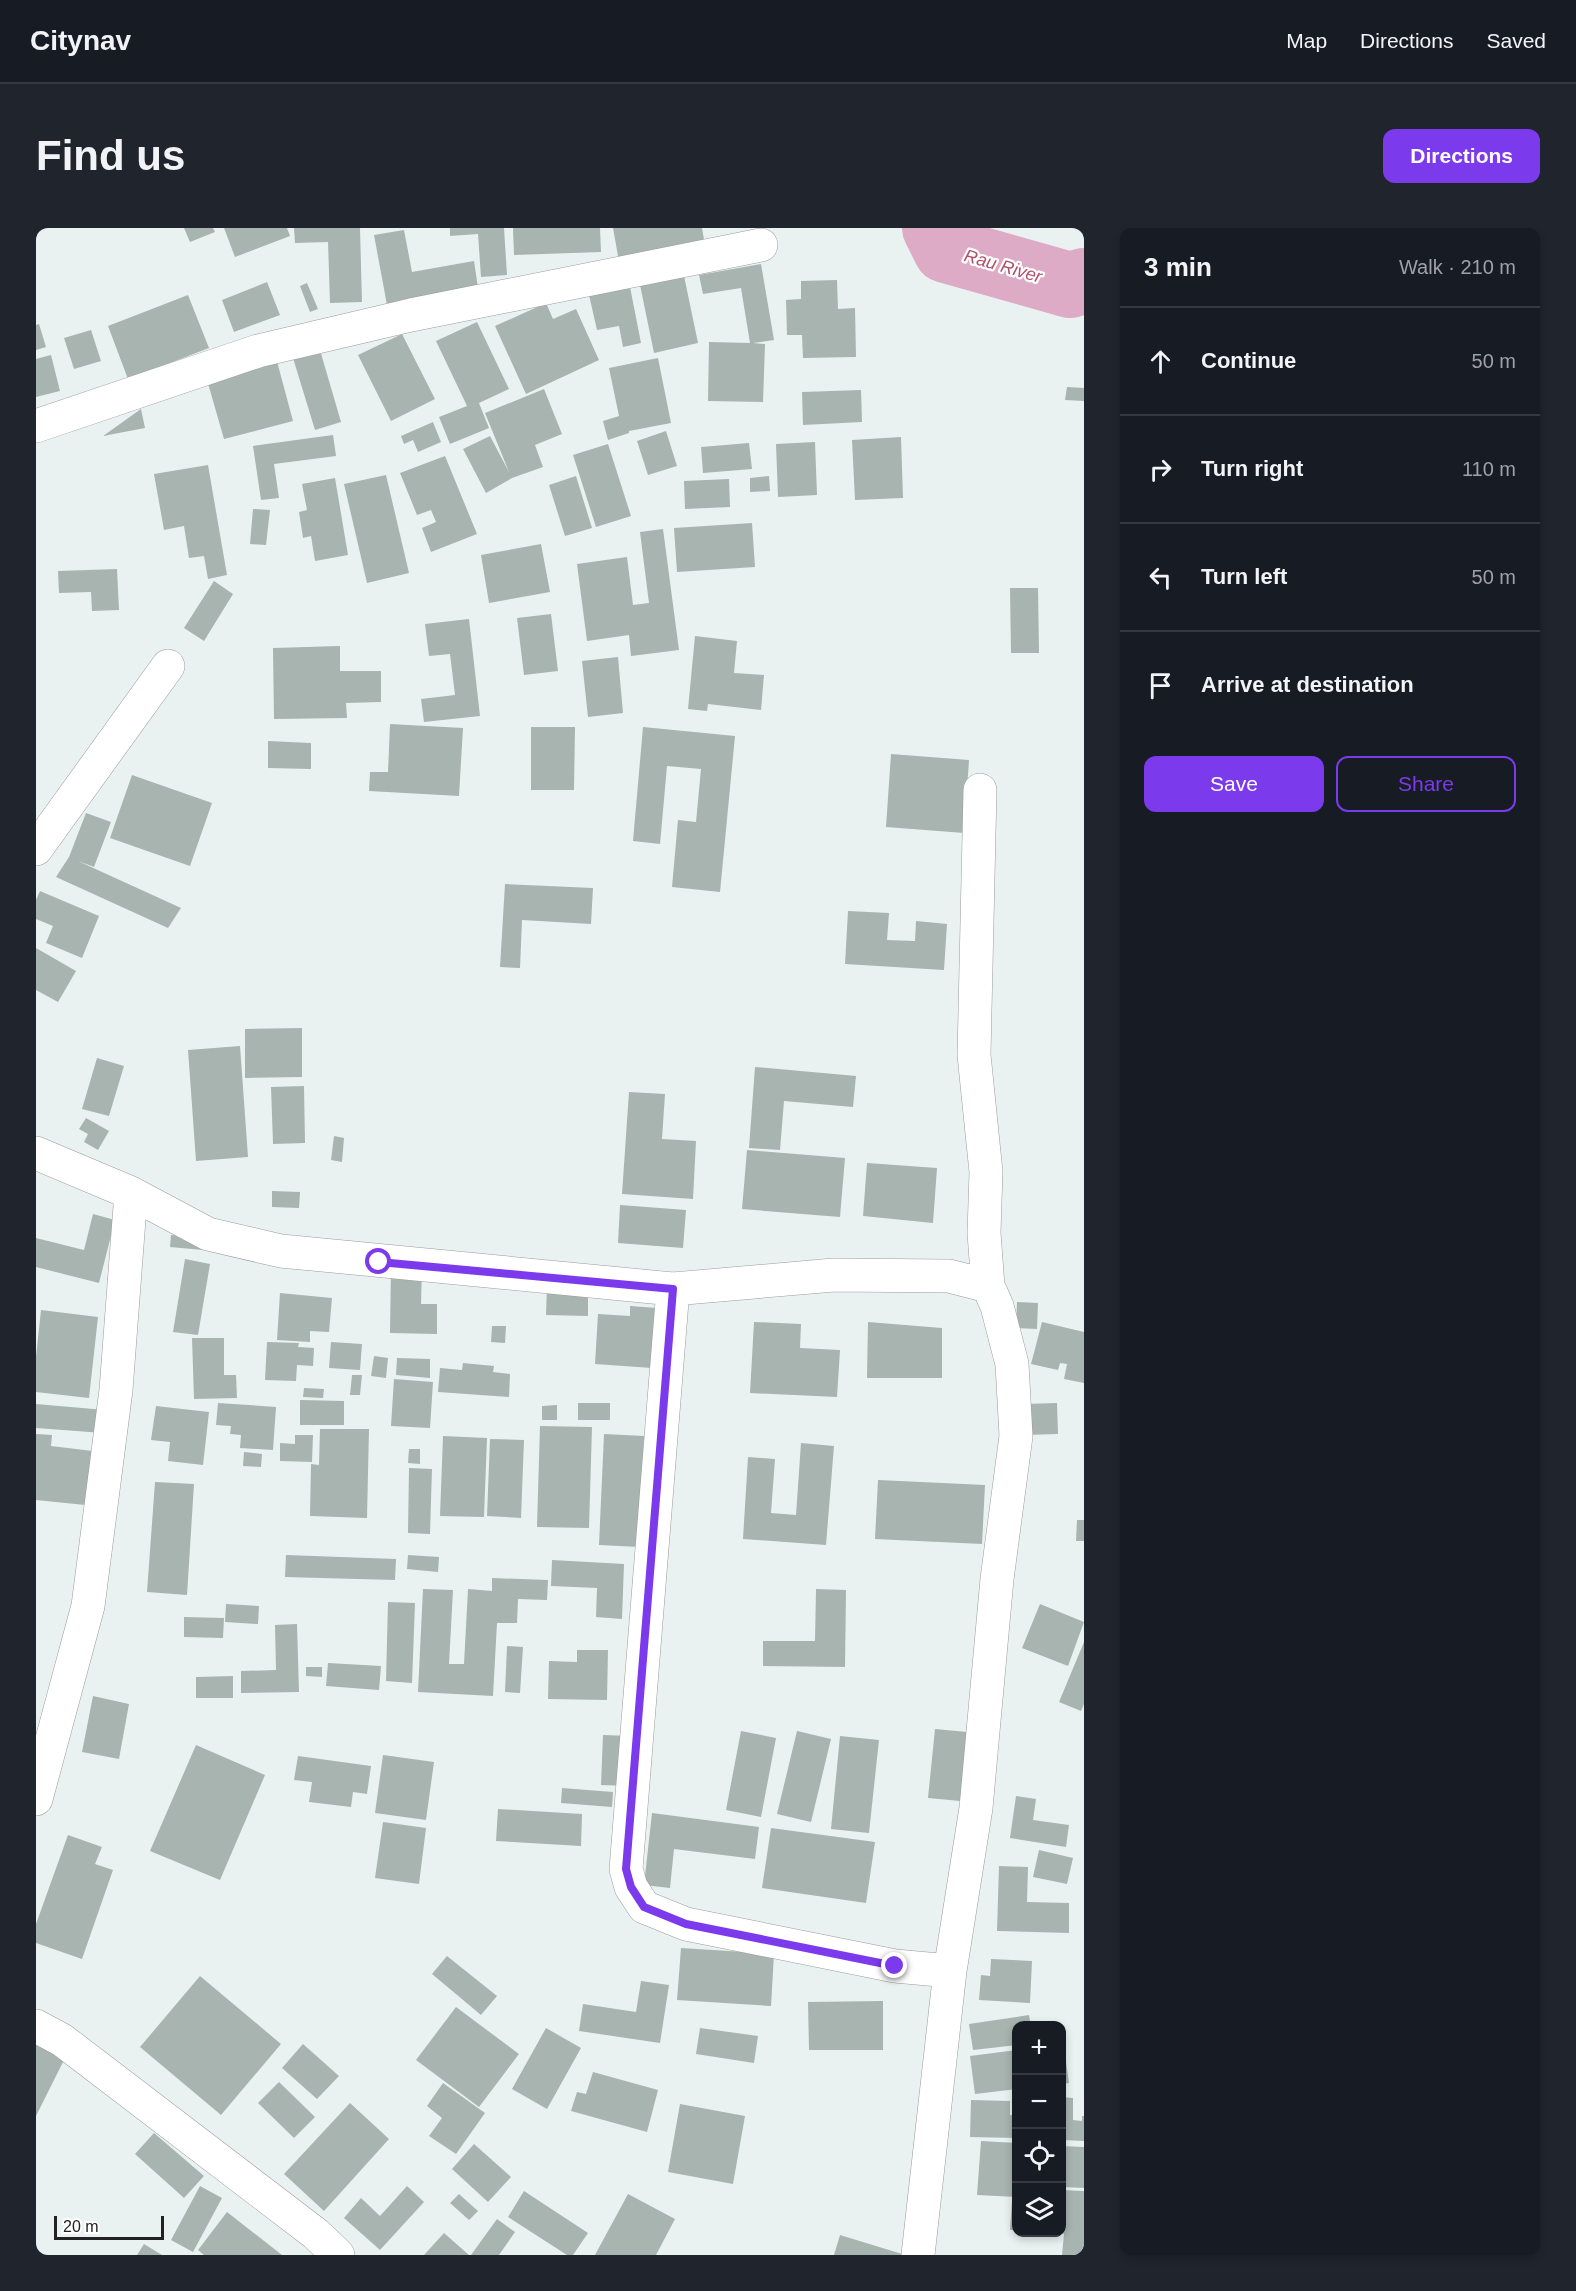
<!DOCTYPE html>
<html lang="en">
<head>
<meta charset="utf-8">
<style>
  body { margin:0; font-family:Helvetica,sans-serif; background:#20242c; color:#f1f3f6 }
  .controls { position:absolute; right:18px; bottom:18px; display:grid; overflow:hidden; border-radius:12px; box-shadow:0 3px 9px #0003 }
  .controls button { width:54px; height:54px; display:grid; place-items:center; padding:0; border:0; border-bottom:2px solid #363941; background:#171b24; color:#f1f3f6; font:30px sans-serif }
  .scale { position:absolute; left:18px; bottom:15px; width:110px; box-sizing:border-box; padding-left:6px; border:3px solid #222; border-top:0; font-size:16px; line-height:21px; white-space:nowrap; color:#222; -webkit-text-stroke:4px #fff; paint-order:stroke }
  .stop { position:absolute; width:18px; height:18px; margin:-14px; border:4px solid #7c3aed; border-radius:50%; background:#fff }
  .stop.end { background:#7c3aed; border-color:#fff; box-shadow:0 2px 6px #0008 }
  .list { margin:0; padding:0; list-style:none }
  h2 { display:flex; justify-content:space-between; align-items:center; height:78px; margin:0; padding:0 24px; font-size:26px }
  h2 small { font-size:20px; font-weight:400; color:#9ea1a6 }
  .list li { display:grid; grid-template-columns:39px 1fr auto; gap:18px; align-items:center; box-sizing:border-box; height:108px; padding:0 24px; border-top:2px solid #363941 }
  .list b { display:block; font-size:22px; white-space:nowrap }
  .list em { font-size:20px; font-style:normal; color:#9ea1a6 }
  .actions { display:flex; gap:12px; padding:18px 24px }
  .actions a { flex:1; padding:14px 0; border:2px solid #7c3aed; border-radius:12px; text-align:center; font-size:21px; color:#7c3aed }
  .actions .main { background:#7c3aed; color:#fff }
  .icon { flex:none; width:33px; height:33px; fill:none; stroke:currentColor; stroke-width:2; stroke-linecap:round; stroke-linejoin:round }
  .map { position:relative; flex:none; width:1048px; height:2027px; overflow:hidden; border-radius:12px }
  header { display:flex; align-items:center; gap:36px; box-sizing:border-box; height:84px; padding:0 30px; background:#171b24; border-bottom:2px solid #363941 }
  header strong { font-size:28px }
  nav { display:flex; gap:33px; margin-inline-start:auto; font-size:21px }
  .intro { display:flex; align-items:center; justify-content:space-between; box-sizing:border-box; height:144px; padding:0 36px }
  h1 { margin:0; font-size:42px }
  .button { padding:15px 27px; border-radius:12px; background:#7c3aed; color:#fff; font-size:21px; font-weight:700 }
  main { display:flex; gap:36px; padding:0 36px }
  aside { flex:1; background:#171b24; border-radius:12px; box-shadow:0 3px 9px #0003 }
  .map>svg:first-child { display:block }
  .lines { fill:none; stroke-linecap:round; stroke-linejoin:round }
  .river { stroke:#deabc6; stroke-width:66 }
  .building { fill:#a8b4b0 }
  .minor-casing { stroke:#9c9c9c; stroke-width:34 }
  .minor { stroke:#fff; stroke-width:33 }
  .route { stroke:#7c3aed; stroke-width:8 }
  .labels { text-anchor:middle; dominant-baseline:central; stroke-width:4.5; stroke-linejoin:round; paint-order:stroke }
  .water-label { font-size:18px; font-style:italic; fill:#b14f68; stroke:#fff }
</style>
</head>
<body>
<header>
<strong>Citynav</strong>
<nav><a>Map</a><a>Directions</a><a>Saved</a></nav>
</header>
<div class="intro"><h1>Find us</h1><a class="button">Directions</a></div>
<main>
<div class="map">
<svg width="1048" height="2027" viewBox="0 0 1048 2027">
  <rect width="100%" height="100%" fill="#e9f2f1"/>
  <g class="lines">
    <path class="river" d="M 899,0 L 910,22 L 1034,57 L 1048,53"/>
  </g>
  <path class="building" d="M 148,0 L 177,0 L 179,4 L 154,14 Z
    M 188,0 L 251,0 L 254,8 L 199,29 Z
    M 258,0 L 324,0 L 326,74 L 294,75 L 292,14 L 259,15 Z
    M 414,0 L 468,0 L 471,47 L 445,49 L 442,6 L 414,8 Z
    M 477,0 L 564,0 L 565,24 L 478,27 Z
    M 577,0 L 666,0 L 670,23 L 584,39 Z
    M 368,2 L 376,44 L 438,33 L 442,60 L 351,77 L 338,7 Z
    M 725,36 L 738,112 L 717,115 L 729,116 L 727,174 L 672,173 L 673,114 L 714,115 L 705,60 L 667,66 L 663,47 Z
    M 647,43 L 662,115 L 618,125 L 603,52 Z
    M 801,52 L 802,81 L 819,80 L 820,129 L 767,130 L 766,107 L 751,107 L 750,72 L 765,71 L 765,53 Z
    M 231,54 L 244,87 L 198,104 L 186,72 Z
    M 271,55 L 282,81 L 274,84 L 264,58 Z
    M 594,59 L 605,115 L 587,119 L 583,98 L 561,102 L 553,67 Z
    M 152,67 L 173,120 L 92,151 L 72,98 Z
    M 510,75 L 517,91 L 540,81 L 563,132 L 490,166 L 459,98 Z
    M 441,94 L 473,161 L 443,175 L 453,200 L 414,216 L 403,189 L 431,178 L 400,113 Z
    M 3,96 L 10,119 L 0,122 L 0,97 Z
    M 55,102 L 65,133 L 38,141 L 28,110 Z
    M 366,106 L 399,171 L 355,193 L 322,127 Z
    M 284,122 L 305,194 L 279,202 L 257,130 Z
    M 239,126 L 257,193 L 188,211 L 169,145 Z
    M 15,127 L 24,163 L 0,169 L 0,131 Z
    M 622,130 L 635,195 L 593,203 L 593,205 L 572,212 L 567,193 L 583,188 L 573,140 Z
    M 1031,159 L 1048,160 L 1048,173 L 1029,172 Z
    M 508,161 L 526,206 L 499,217 L 507,239 L 476,250 L 450,265 L 427,221 L 454,208 L 473,244 L 449,185 Z
    M 825,162 L 826,194 L 767,197 L 766,164 Z
    M 105,181 L 109,200 L 67,208 Z
    M 397,194 L 405,214 L 382,224 L 377,212 L 368,216 L 365,208 Z
    M 630,203 L 641,238 L 612,247 L 601,213 Z
    M 297,207 L 300,228 L 238,236 L 243,270 L 225,272 L 217,218 Z
    M 865,209 L 867,270 L 819,272 L 816,212 Z
    M 779,214 L 781,267 L 742,269 L 740,216 Z
    M 713,215 L 716,241 L 667,245 L 665,219 Z
    M 572,216 L 595,288 L 560,299 L 537,227 Z
    M 409,228 L 441,306 L 395,324 L 386,300 L 400,294 L 395,282 L 381,287 L 364,245 Z
    M 172,237 L 191,347 L 172,351 L 168,328 L 153,330 L 148,298 L 128,302 L 118,246 Z
    M 350,247 L 373,345 L 331,355 L 308,256 Z
    M 540,248 L 556,300 L 529,308 L 513,257 Z
    M 733,248 L 734,263 L 714,264 L 714,250 Z
    M 299,250 L 312,327 L 279,333 L 275,308 L 267,310 L 263,284 L 271,282 L 266,256 Z
    M 693,251 L 694,279 L 649,281 L 648,253 Z
    M 217,281 L 234,282 L 230,317 L 214,316 Z
    M 716,295 L 719,339 L 641,344 L 638,300 Z
    M 627,301 L 643,422 L 595,428 L 593,407 L 551,413 L 541,336 L 591,329 L 597,377 L 613,375 L 604,304 Z
    M 505,316 L 514,364 L 453,375 L 445,327 Z
    M 81,341 L 83,382 L 56,383 L 55,364 L 23,365 L 22,343 Z
    M 178,353 L 197,366 L 168,413 L 148,400 Z
    M 974,360 L 1002,360 L 1003,425 L 975,425 Z
    M 515,386 L 522,443 L 488,447 L 481,390 Z
    M 433,391 L 444,488 L 388,494 L 385,471 L 419,467 L 414,426 L 393,428 L 389,396 Z
    M 659,408 L 701,413 L 698,445 L 728,447 L 725,482 L 672,476 L 671,483 L 652,481 Z
    M 304,418 L 304,443 L 345,443 L 345,474 L 310,475 L 311,490 L 238,491 L 237,420 Z
    M 582,429 L 587,485 L 552,489 L 546,433 Z
    M 354,496 L 427,500 L 423,568 L 333,563 L 334,544 L 352,544 Z
    M 495,499 L 539,499 L 538,562 L 495,562 Z
    M 607,499 L 699,508 L 684,664 L 636,659 L 642,592 L 660,594 L 665,541 L 631,538 L 624,616 L 597,613 Z
    M 232,513 L 275,515 L 275,541 L 232,540 Z
    M 855,526 L 933,532 L 928,605 L 850,599 Z
    M 96,547 L 176,575 L 154,638 L 74,610 Z
    M 50,585 L 75,594 L 58,639 L 42,633 L 145,680 L 132,700 L 20,649 L 33,629 Z
    M 469,656 L 557,660 L 555,696 L 486,692 L 484,740 L 464,739 Z
    M 4,663 L 63,688 L 46,730 L 10,715 L 17,698 L 0,691 L 0,672 Z
    M 812,683 L 853,685 L 851,712 L 879,713 L 880,693 L 911,696 L 908,742 L 809,736 Z
    M 0,720 L 40,743 L 22,774 L 0,762 Z
    M 266,800 L 266,849 L 209,850 L 209,801 Z
    M 204,818 L 212,929 L 160,933 L 152,822 Z
    M 61,830 L 88,838 L 73,888 L 46,881 Z
    M 719,839 L 820,848 L 817,879 L 748,873 L 744,922 L 713,920 Z
    M 268,858 L 269,915 L 237,916 L 235,859 Z
    M 593,864 L 629,866 L 626,911 L 660,913 L 657,971 L 586,966 Z
    M 50,890 L 73,903 L 62,922 L 48,914 L 52,906 L 43,901 Z
    M 298,908 L 308,910 L 306,934 L 295,932 Z
    M 711,922 L 809,930 L 804,989 L 706,981 Z
    M 831,935 L 901,940 L 897,995 L 827,988 Z
    M 236,963 L 264,964 L 263,980 L 236,979 Z
    M 584,977 L 650,982 L 647,1020 L 582,1015 Z
    M 57,986 L 79,992 L 63,1055 L 0,1039 L 0,1010 L 48,1022 Z
    M 135,1007 L 179,1010 L 178,1023 L 134,1019 Z
    M 149,1031 L 174,1036 L 162,1107 L 137,1104 Z
    M 355,1038 L 386,1039 L 385,1076 L 401,1076 L 401,1106 L 354,1105 Z
    M 511,1057 L 552,1058 L 552,1088 L 510,1087 Z
    M 244,1065 L 296,1070 L 293,1104 L 274,1103 L 274,1114 L 241,1112 Z
    M 981,1074 L 1002,1075 L 1001,1101 L 980,1100 Z
    M 594,1078 L 621,1080 L 616,1140 L 559,1136 L 562,1086 L 594,1088 Z
    M 5,1082 L 62,1089 L 53,1170 L 0,1164 L 0,1129 Z
    M 718,1094 L 765,1096 L 764,1120 L 804,1122 L 801,1169 L 714,1165 Z
    M 832,1094 L 906,1100 L 906,1150 L 831,1150 Z
    M 1006,1094 L 1048,1104 L 1048,1155 L 1028,1151 L 1031,1136 L 1024,1135 L 1022,1142 L 995,1136 Z
    M 456,1098 L 470,1098 L 469,1115 L 455,1114 Z
    M 156,1110 L 188,1110 L 188,1147 L 200,1147 L 201,1170 L 158,1171 Z
    M 231,1114 L 263,1115 L 262,1119 L 278,1120 L 277,1138 L 261,1137 L 260,1153 L 229,1152 Z
    M 295,1114 L 326,1116 L 324,1142 L 293,1140 Z
    M 338,1128 L 352,1130 L 350,1150 L 335,1148 Z
    M 361,1130 L 394,1131 L 394,1150 L 360,1147 Z
    M 427,1135 L 458,1138 L 457,1144 L 474,1146 L 473,1169 L 402,1164 L 404,1140 L 426,1142 Z
    M 316,1147 L 326,1147 L 324,1167 L 314,1167 Z
    M 358,1151 L 397,1154 L 394,1200 L 355,1198 Z
    M 268,1160 L 288,1161 L 287,1170 L 267,1169 Z
    M 264,1172 L 308,1173 L 308,1197 L 264,1197 Z
    M 182,1175 L 240,1179 L 237,1222 L 204,1220 L 205,1207 L 194,1206 L 195,1198 L 180,1197 Z
    M 542,1175 L 574,1175 L 574,1192 L 542,1192 Z
    M 1021,1175 L 1022,1206 L 989,1207 L 988,1176 Z
    M 0,1176 L 69,1182 L 67,1205 L 0,1200 Z
    M 521,1177 L 521,1192 L 506,1192 L 506,1178 Z
    M 120,1178 L 173,1184 L 167,1237 L 132,1233 L 134,1214 L 115,1212 Z
    M 504,1198 L 556,1199 L 553,1300 L 501,1299 Z
    M 284,1201 L 333,1201 L 331,1290 L 274,1288 L 275,1236 L 283,1237 Z
    M 0,1206 L 16,1207 L 15,1218 L 65,1224 L 59,1278 L 0,1272 Z
    M 568,1206 L 608,1208 L 604,1319 L 563,1317 Z
    M 259,1207 L 277,1207 L 276,1234 L 244,1233 L 244,1215 L 259,1216 Z
    M 407,1208 L 451,1210 L 448,1289 L 404,1288 Z
    M 454,1211 L 488,1212 L 485,1290 L 451,1288 Z
    M 765,1215 L 798,1218 L 790,1317 L 707,1311 L 712,1229 L 739,1231 L 735,1285 L 760,1287 Z
    M 373,1221 L 384,1221 L 384,1236 L 372,1235 Z
    M 208,1224 L 226,1226 L 225,1239 L 207,1238 Z
    M 373,1240 L 396,1241 L 394,1306 L 372,1305 Z
    M 842,1252 L 949,1257 L 946,1316 L 839,1311 Z
    M 119,1254 L 158,1256 L 151,1367 L 111,1364 Z
    M 1041,1292 L 1048,1292 L 1048,1313 L 1040,1313 Z
    M 250,1327 L 360,1331 L 359,1352 L 249,1349 Z
    M 372,1327 L 403,1329 L 402,1344 L 371,1341 Z
    M 516,1332 L 588,1336 L 586,1391 L 560,1389 L 561,1360 L 515,1358 Z
    M 456,1350 L 512,1352 L 511,1372 L 482,1371 L 481,1395 L 461,1395 L 457,1468 L 382,1464 L 387,1361 L 417,1362 L 413,1436 L 428,1436 L 432,1361 L 456,1363 Z
    M 780,1361 L 810,1362 L 809,1439 L 727,1438 L 727,1413 L 779,1413 Z
    M 352,1374 L 379,1375 L 376,1455 L 350,1453 Z
    M 190,1376 L 223,1378 L 222,1396 L 189,1394 Z
    M 1004,1376 L 1048,1394 L 1032,1438 L 986,1420 Z
    M 148,1389 L 188,1390 L 187,1410 L 148,1409 Z
    M 261,1396 L 263,1464 L 205,1465 L 205,1443 L 240,1442 L 239,1397 Z
    M 1048,1414 L 1048,1476 L 1045,1483 L 1023,1474 Z
    M 471,1418 L 487,1419 L 484,1465 L 469,1464 Z
    M 541,1422 L 572,1422 L 571,1472 L 512,1471 L 513,1433 L 541,1434 Z
    M 292,1435 L 345,1438 L 343,1462 L 290,1458 Z
    M 270,1439 L 286,1439 L 286,1449 L 270,1448 Z
    M 197,1448 L 197,1470 L 160,1470 L 160,1449 Z
    M 57,1468 L 93,1476 L 83,1531 L 46,1524 Z
    M 899,1501 L 942,1505 L 935,1574 L 892,1570 Z
    M 705,1503 L 740,1510 L 725,1589 L 690,1582 Z
    M 761,1503 L 795,1511 L 775,1594 L 741,1586 Z
    M 567,1507 L 596,1508 L 594,1558 L 565,1557 Z
    M 804,1508 L 843,1512 L 833,1605 L 795,1601 Z
    M 160,1517 L 229,1547 L 184,1652 L 114,1623 Z
    M 347,1527 L 398,1534 L 390,1592 L 339,1585 Z
    M 262,1528 L 335,1538 L 331,1566 L 317,1564 L 315,1579 L 273,1574 L 276,1554 L 258,1552 Z
    M 526,1560 L 577,1564 L 576,1579 L 525,1575 Z
    M 980,1568 L 1000,1571 L 997,1592 L 1033,1597 L 1030,1619 L 974,1610 Z
    M 462,1581 L 546,1586 L 545,1618 L 460,1613 Z
    M 616,1585 L 723,1599 L 719,1631 L 638,1621 L 634,1660 L 608,1657 Z
    M 347,1594 L 390,1600 L 383,1656 L 339,1650 Z
    M 735,1600 L 839,1614 L 830,1675 L 726,1660 Z
    M 32,1607 L 66,1619 L 59,1636 L 77,1642 L 46,1731 L 0,1715 L 0,1696 Z
    M 1003,1622 L 1037,1630 L 1031,1656 L 997,1649 Z
    M 963,1638 L 992,1639 L 991,1674 L 1033,1675 L 1033,1705 L 961,1703 Z
    M 645,1720 L 738,1726 L 735,1778 L 641,1772 Z
    M 411,1728 L 461,1768 L 445,1787 L 396,1746 Z
    M 955,1731 L 996,1733 L 994,1775 L 943,1772 L 945,1747 L 954,1748 Z
    M 164,1748 L 245,1816 L 185,1887 L 104,1819 Z
    M 605,1753 L 633,1757 L 624,1815 L 543,1803 L 547,1776 L 600,1784 Z
    M 847,1773 L 847,1822 L 773,1822 L 772,1774 Z
    M 420,1779 L 483,1826 L 443,1879 L 380,1832 Z
    M 993,1787 L 995,1798 L 981,1798 L 981,1817 L 937,1822 L 933,1796 Z
    M 510,1800 L 545,1820 L 511,1881 L 476,1861 Z
    M 664,1800 L 722,1808 L 718,1835 L 660,1826 Z
    M 0,1816 L 29,1830 L 0,1888 Z
    M 267,1816 L 303,1848 L 281,1871 L 246,1840 Z
    M 981,1822 L 981,1861 L 939,1866 L 934,1828 Z
    M 1026,1834 L 1030,1834 L 1033,1855 L 1026,1856 Z
    M 557,1844 L 622,1862 L 611,1904 L 535,1883 L 541,1864 L 550,1866 Z
    M 243,1854 L 279,1889 L 258,1910 L 222,1875 Z
    M 407,1855 L 449,1885 L 420,1926 L 393,1908 L 406,1890 L 391,1878 Z
    M 1026,1869 L 1037,1870 L 1037,1892 L 1046,1893 L 1046,1888 L 1048,1888 L 1048,1913 L 1026,1912 Z
    M 935,1872 L 974,1873 L 974,1887 L 981,1887 L 981,1910 L 934,1909 Z
    M 314,1875 L 353,1911 L 288,1983 L 248,1946 Z
    M 644,1876 L 709,1888 L 697,1956 L 632,1944 Z
    M 118,1905 L 168,1948 L 148,1970 L 99,1926 Z
    M 945,1913 L 981,1915 L 981,1969 L 941,1967 Z
    M 438,1916 L 475,1949 L 452,1974 L 416,1941 Z
    M 1026,1918 L 1048,1919 L 1048,1960 L 1026,1959 Z
    M 164,1958 L 186,1970 L 157,2024 L 135,2012 Z
    M 371,1958 L 388,1974 L 344,2022 L 308,1990 L 325,1970 L 344,1988 Z
    M 1026,1962 L 1048,1963 L 1048,2027 L 1026,2027 L 1028,2006 L 1026,2005 Z
    M 488,1963 L 552,2005 L 537,2027 L 531,2027 L 472,1989 Z
    M 423,1966 L 442,1983 L 433,1992 L 414,1975 Z
    M 592,1966 L 639,1991 L 620,2027 L 559,2027 Z
    M 976,1973 L 981,1973 L 981,2002 L 974,2002 Z
    M 191,1984 L 246,2027 L 168,2027 L 162,2022 Z
    M 461,1991 L 479,2004 L 463,2027 L 435,2027 Z
    M 408,2005 L 433,2027 L 388,2027 Z
    M 804,2007 L 866,2026 L 866,2027 L 798,2027 Z
    M 108,2016 L 126,2027 L 101,2027 Z"/>
  <g class="lines">
    <g class="minor-casing">
      <path id="minor" d="M 0,198 L 222,123 L 375,87 L 725,17
        M 944,562 L 938,827 L 950,944 L 948,1005 L 952,1058
        M 0,621 L 132,438
        M 0,925 L 95,965 L 172,1006 L 245,1023 L 637,1061 L 798,1047 L 913,1048 L 952,1058 L 961,1078 L 976,1136 L 980,1208 L 961,1351 L 940,1580 L 914,1743 L 882,2027
        M 637,1061 L 590,1641 L 595,1659 L 608,1679 L 650,1696 L 859,1738 L 914,1743
        M 0,1571 L 52,1378 L 80,1162 L 95,965
        M 0,1798 L 26,1812 L 280,2006 L 302,2027"/>
    </g>
    <use href="#minor" class="minor"/>
  </g>
  <g class="lines">
    <path class="route" d="M 343,1034 L 637,1061 L 590,1641 L 595,1659 L 608,1679 L 650,1696 L 859,1738"/>
  </g>
  <g class="labels">
    <g class="water-label">
      <text transform="translate(967 38) rotate(16)">Rau River</text>
    </g>
  </g>
</svg>
<div class="controls">
<button>+</button>
<button>−</button>
<button><svg class="icon" aria-label="locate" viewBox="0 0 24 24"><circle cx="12" cy="12" r="6"/><path d="M12 2v4M12 18v4M2 12h4M18 12h4"/></svg></button>
<button><svg class="icon" aria-label="layers" viewBox="0 0 24 24"><path d="M12 4l9 5-9 5-9-5zM3 14l9 5 9-5"/></svg></button>
</div>
<div class="scale">20 m</div>
<div class="stop" style="left:343px;top:1034px"></div>
<div class="stop end" style="left:859px;top:1738px"></div>
</div>
<aside>
<h2>3 min<small>Walk · 210 m</small></h2>
<ul class="list">
<li><svg class="icon" aria-label="ahead" viewBox="0 0 24 24"><path d="M12 20V5M6 11l6-6 6 6"/></svg><div><b>Continue</b></div><em>50 m</em></li>
<li><svg class="icon" aria-label="right" viewBox="0 0 24 24"><path d="M7 20v-9h11M14 6l5 5-5 5"/></svg><div><b>Turn right</b></div><em>110 m</em></li>
<li><svg class="icon" aria-label="left" viewBox="0 0 24 24"><path d="M17 20v-9H6M10 6l-5 5 5 5"/></svg><div><b>Turn left</b></div><em>50 m</em></li>
<li><svg class="icon" aria-label="arrive" viewBox="0 0 24 24"><path d="M6 21V4h12l-3 4 3 4H6"/></svg><div><b>Arrive at destination</b></div></li>
</ul>
<div class="actions"><a class="main">Save</a><a>Share</a></div>
</aside>
</main>
</body>
</html>
